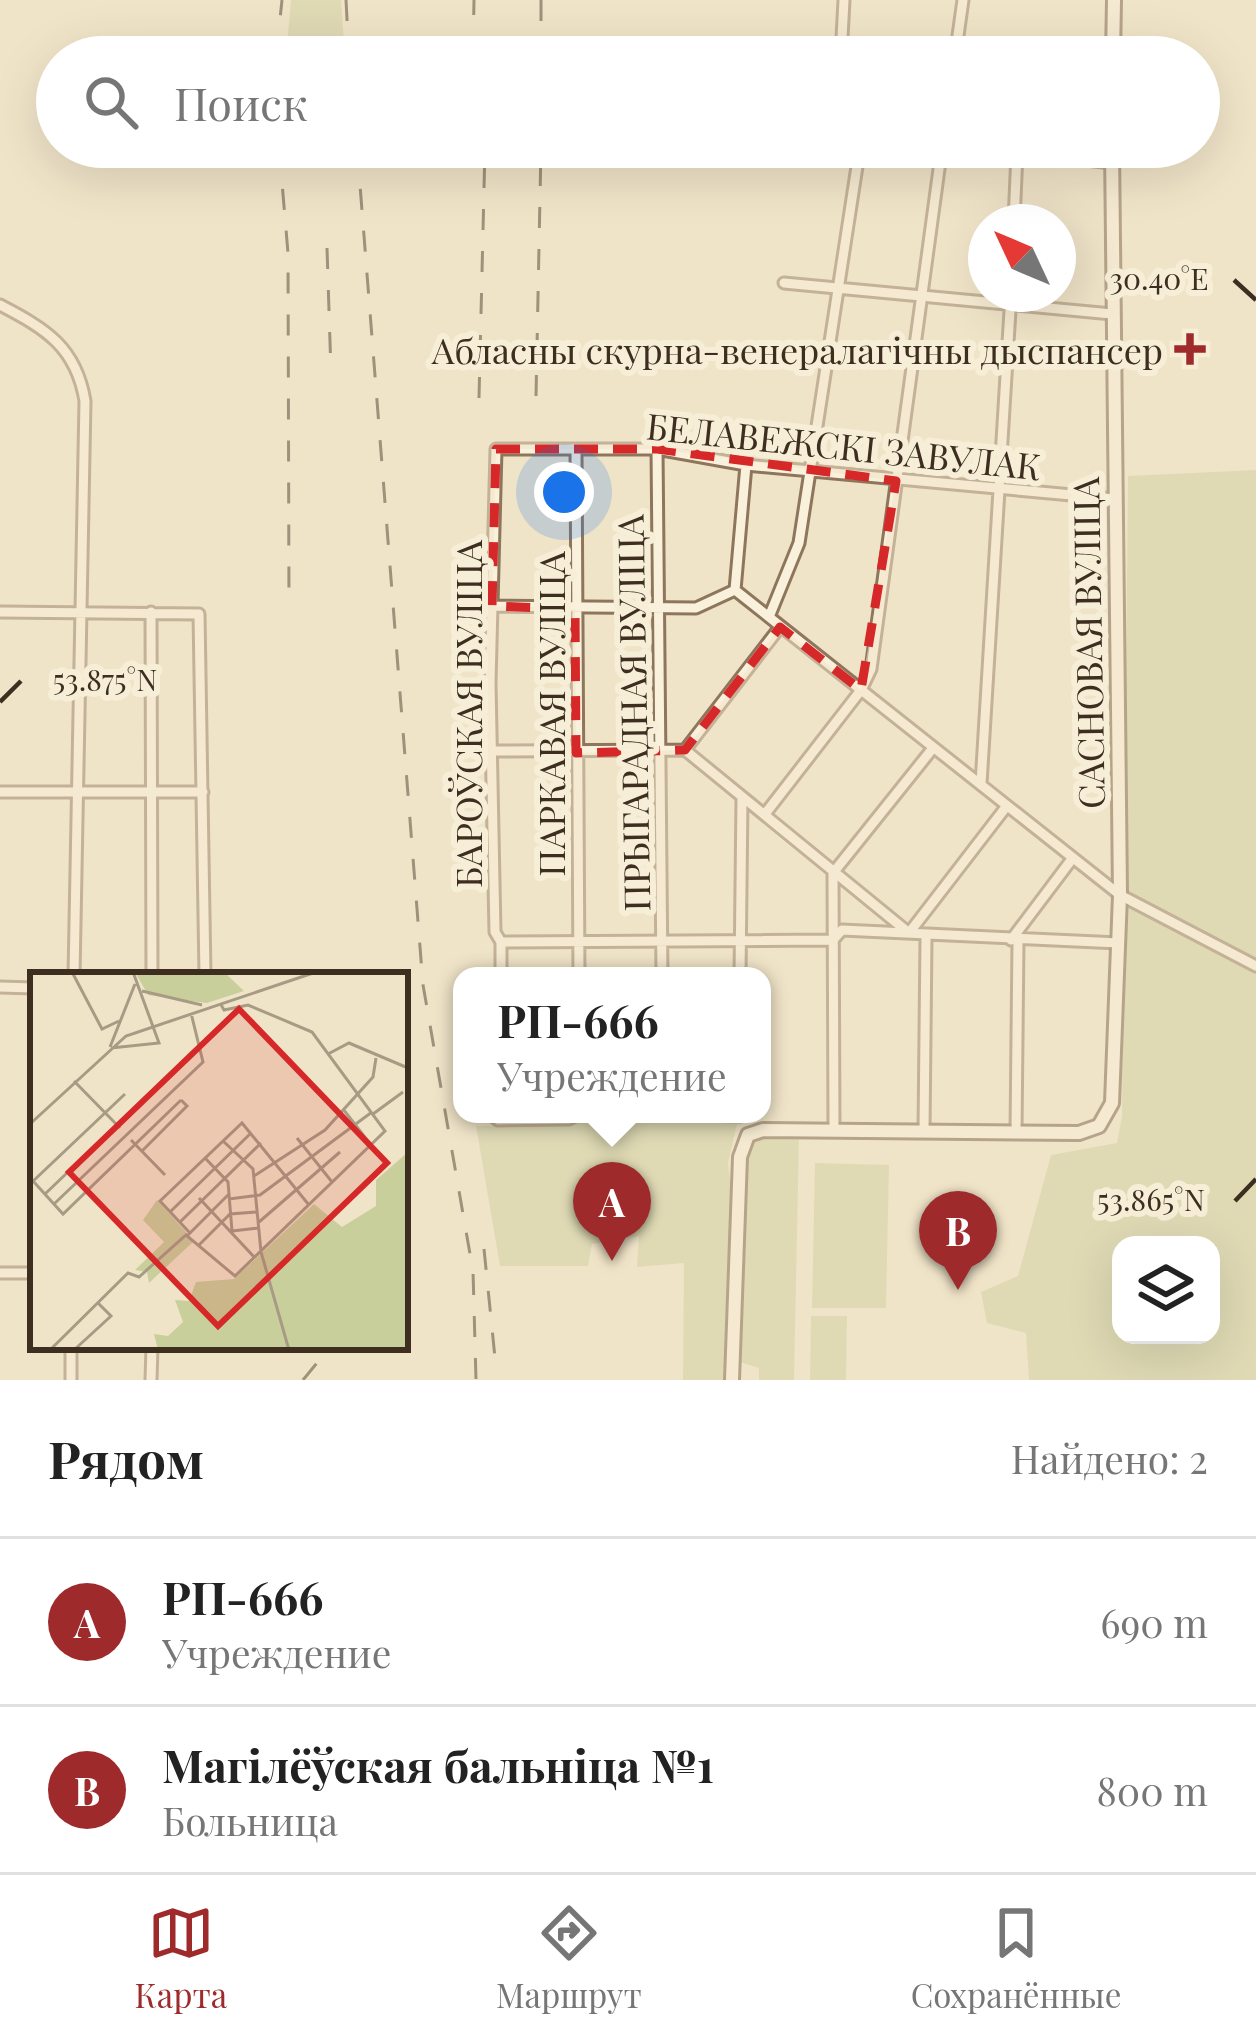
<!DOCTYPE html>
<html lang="ru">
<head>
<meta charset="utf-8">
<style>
  body { margin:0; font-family:"Playfair Display",serif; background:#f6f6f6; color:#222 }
  .controls { position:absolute; right:36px; bottom:36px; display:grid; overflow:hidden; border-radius:24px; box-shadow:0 12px 48px #0002 }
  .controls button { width:108px; height:108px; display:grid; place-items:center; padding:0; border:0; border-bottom:3px solid #e0e0e0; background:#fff; color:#222; font:60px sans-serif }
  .compass { position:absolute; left:968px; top:204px; width:108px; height:108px; border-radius:50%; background:#fff; box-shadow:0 12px 48px #0002; rotate:314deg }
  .you { position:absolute; left:564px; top:492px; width:42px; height:42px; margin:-30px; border:9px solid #fff; border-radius:50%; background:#1a73e8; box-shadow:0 0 0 18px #1a73e833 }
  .badge { display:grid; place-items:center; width:78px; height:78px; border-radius:50%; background:#9e2a2b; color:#fff; font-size:39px; font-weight:700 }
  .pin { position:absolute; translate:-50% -99px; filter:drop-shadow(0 3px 6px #0008) }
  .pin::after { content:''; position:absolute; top:63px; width:42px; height:36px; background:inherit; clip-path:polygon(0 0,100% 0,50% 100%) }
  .popup { position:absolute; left:453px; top:967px; width:318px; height:156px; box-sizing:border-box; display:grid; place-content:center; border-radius:24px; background:#fff; filter:drop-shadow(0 3px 9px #0005); font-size:39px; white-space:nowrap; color:#767676 }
  .popup b { font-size:45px; color:#222 }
  .popup::after { content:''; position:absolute; left:50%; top:100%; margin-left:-24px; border:24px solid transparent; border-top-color:#fff }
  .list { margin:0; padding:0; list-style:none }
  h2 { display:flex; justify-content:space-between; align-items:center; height:156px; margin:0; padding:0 48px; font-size:51px }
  h2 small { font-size:39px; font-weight:400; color:#767676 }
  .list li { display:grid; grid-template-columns:78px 1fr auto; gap:36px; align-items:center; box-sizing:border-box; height:168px; padding:0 48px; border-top:3px solid #e0e0e0 }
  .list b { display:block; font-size:45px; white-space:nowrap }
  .list p { margin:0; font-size:39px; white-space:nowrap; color:#767676 }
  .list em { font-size:39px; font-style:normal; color:#767676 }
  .icon { flex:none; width:66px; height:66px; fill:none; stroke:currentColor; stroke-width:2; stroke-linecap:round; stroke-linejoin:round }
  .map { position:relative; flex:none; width:1256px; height:1380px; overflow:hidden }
  .search { position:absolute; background:#fff; box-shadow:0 12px 48px #0002; left:36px; right:36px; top:36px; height:132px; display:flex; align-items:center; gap:30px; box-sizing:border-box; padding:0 42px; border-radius:66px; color:#767676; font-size:45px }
  .sheet { height:492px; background:#fff }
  nav { display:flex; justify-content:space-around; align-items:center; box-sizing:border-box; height:168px; border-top:3px solid #e0e0e0; background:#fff; font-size:33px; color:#767676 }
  nav a { display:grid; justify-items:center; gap:6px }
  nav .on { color:#9e2a2b }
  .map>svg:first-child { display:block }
  .green { fill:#c9cf9b; fill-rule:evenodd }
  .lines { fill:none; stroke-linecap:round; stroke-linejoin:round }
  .minor-casing { stroke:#8d765c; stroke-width:15 }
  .secondary-casing { stroke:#6f573f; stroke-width:18 }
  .minor { stroke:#faf1dc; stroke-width:9 }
  .secondary { stroke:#faf1dc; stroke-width:12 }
  .rail { stroke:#3d2e20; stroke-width:3; stroke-dasharray:21 21; stroke-linecap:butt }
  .marked { fill:none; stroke:#d62828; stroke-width:9; stroke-dasharray:24 15; stroke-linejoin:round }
  .ticks { fill:none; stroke:#3d2e20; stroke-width:4.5 }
  .poi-dot { fill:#9e2a2b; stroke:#f7eed8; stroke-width:4.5 }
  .labels { text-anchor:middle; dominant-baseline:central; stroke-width:12; stroke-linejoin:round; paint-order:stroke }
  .poi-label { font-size:36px; fill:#3d2e20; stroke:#f7eed8; text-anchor:end }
  .street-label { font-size:36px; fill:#3d2e20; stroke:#f7eed8 }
  .inset-road { fill:none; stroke:#a89b85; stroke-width:3 }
  .view { fill:#d62828; fill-opacity:0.15; stroke:#d62828; stroke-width:6 }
  .inset-edge { fill:none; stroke:#3d2e20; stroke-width:6 }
  .ticks-label { font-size:30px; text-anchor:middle; fill:#3d2e20; stroke:#f7eed8; stroke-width:12; stroke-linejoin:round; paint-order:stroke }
</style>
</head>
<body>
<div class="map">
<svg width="1256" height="1380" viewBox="0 0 1256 1380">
  <rect width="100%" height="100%" fill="#f0e4c8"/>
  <path class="green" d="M 291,0 L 341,0 L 345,57 L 286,57 Z
    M 1256,470 L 1256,1380 L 1029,1380 L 1026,1333 L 987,1323 L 981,1292 L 1018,1276 L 1051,1155 L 1117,1143 L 1122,1116 L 1128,476 ZM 1121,1245 L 1211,1245 L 1211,1335 L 1121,1335 Z
    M 725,1119 L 737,1124 L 728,1163 L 733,1205 L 727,1380 L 683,1380 L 684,1263 L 637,1267 L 639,1236 L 592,1244 L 588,1266 L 500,1266 L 476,1126 Z
    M 759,1136 L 799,1136 L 794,1380 L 759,1380 L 759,1368 L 740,1362 L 744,1156 Z
    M 815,1163 L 889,1165 L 886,1308 L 812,1308 Z
    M 811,1316 L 847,1316 L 846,1380 L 810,1380 Z"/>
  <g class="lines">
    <g class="minor-casing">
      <path id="minor" d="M 841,57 L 844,0
        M 955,57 L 963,0
        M 980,147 L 1111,163
        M 1014,222 L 1017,153
        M 784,283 L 1112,314
        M 0,305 C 46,329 76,347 85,401 L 74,975
        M 657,449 L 662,976
        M 576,452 L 579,976
        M 735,590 L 1120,895 L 1256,966
        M 735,590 L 746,465
        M 492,606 L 696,608 L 735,590
        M 0,612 L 199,614 L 205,975
        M 151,612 L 152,975
        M 769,617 L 799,543 L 860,147
        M 685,750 L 780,627
        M 494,751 L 685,750 L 909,933 L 1006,807
        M 981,784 L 1011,294
        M 0,792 L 203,792
        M 765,814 L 861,690 L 871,669 L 942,147
        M 1011,940 L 1072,859
        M 501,942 L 833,940 L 842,930 L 1119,943
        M 501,976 L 501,942 L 495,932 L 490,683 L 496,449 L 657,449 L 746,465 L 1115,499
        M 740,976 L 742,798
        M 0,987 L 33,988
        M 490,1114 L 498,1120 L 569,1119 L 579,1114
        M 668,1114 L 740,1116
        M 834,1130 L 833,873 L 933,748
        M 924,1131 L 926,938
        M 1016,1133 L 1018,941
        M 0,1273 L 33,1273
        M 71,1380 L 71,1347
        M 151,1380 L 152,1347"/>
    </g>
    <g class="secondary-casing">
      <path id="secondary" d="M 1113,57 L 1114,0
        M 732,1380 L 740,1157 L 748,1135 L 763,1130 L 1079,1133 L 1099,1126 L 1112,1103 L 1120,895 L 1112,147"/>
    </g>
    <use href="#minor" class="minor"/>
    <use href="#secondary" class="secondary"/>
    <path class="rail" d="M 346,0 L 349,57
      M 541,0 L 541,57
      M 276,57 L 282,0
      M 473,57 L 474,0
      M 279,147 L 288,253 L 289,607
      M 357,147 L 423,985 L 473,1271 L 476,1380
      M 327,248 L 331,373
      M 536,396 L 541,147
      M 479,398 L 485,147
      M 484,1249 L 495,1358
      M 303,1380 L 330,1347"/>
  </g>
  <path d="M0 0H1256V1380H0ZM 496,449 L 657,449 L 896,481 L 861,690 L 780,627 L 685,750 L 576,753 L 575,609 L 492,606 Z" fill="#f0e4c8" fill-opacity=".55" fill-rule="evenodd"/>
  <path class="marked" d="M 496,449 L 657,449 L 896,481 L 861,690 L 780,627 L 685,750 L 576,753 L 575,609 L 492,606 Z"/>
  <path class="ticks" d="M 1234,280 L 1256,300M 0,702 L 21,681M 1235,1201 L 1256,1179"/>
  <path class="poi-dot" d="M1184 331h12v12h12v12h-12v12h-12v-12h-12v-12h12z"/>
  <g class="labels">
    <g class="poi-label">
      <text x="1163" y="349">Абласны скурна-венералагічны дыспансер</text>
    </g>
    <g class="street-label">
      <text transform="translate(844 445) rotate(6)">БЕЛАВЕЖСКІ ЗАВУЛАК</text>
      <text transform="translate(1087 643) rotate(-91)">САСНОВАЯ ВУЛІЦА</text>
      <text transform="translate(632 713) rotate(-91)">ПРЫГАРАДНАЯ ВУЛІЦА</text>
      <text transform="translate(467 714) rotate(-90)">БАРОЎСКАЯ ВУЛІЦА</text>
      <text transform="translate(550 714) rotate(-90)">ПАРКАВАЯ ВУЛІЦА</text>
    </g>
  </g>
  <g transform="translate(30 972)">
    <rect width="378" height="378" fill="#f0e4c8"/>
    <path d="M 105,0 L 194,0 L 214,19 L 177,31 L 118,23 ZM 378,180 L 378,378 L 128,378 L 124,362 L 138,364 L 153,350 L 145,328 L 159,329 L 166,310 L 204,307 L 284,232 L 312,255 L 346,234 L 346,208 ZM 127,228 L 164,269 L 119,311 L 117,300 L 105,298 L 134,270 L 113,248 Z" fill="#c9cf9b"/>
    <path class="inset-road" d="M 42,0 L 72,57 L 89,49M 112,19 L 172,33M 80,75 L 105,12M 81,76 L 129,71 L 103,0M 298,82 L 319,71 L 378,96M 44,109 L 90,156M 313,137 L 341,173M 343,142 L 373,120M 0,152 L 96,64 L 286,0M 267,166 L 302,210M 101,168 L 135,203M 193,169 L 223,197 L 231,280 L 259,378M 112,179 L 157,134 L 151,128M 175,186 L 198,210 L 202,259 L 229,256M 224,204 L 295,158 L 343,105 L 346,86M 3,209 L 33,242 L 151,128M 0,212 L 95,122M 15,222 L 133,109M 169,226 L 225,286M 199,227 L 230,223 L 342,140M 24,232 L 173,90 L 161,41M 140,240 L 221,161M 150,250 L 231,171M 229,250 L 310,180M 159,260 L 130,229 L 212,151 L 279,233M 158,263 L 199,222M 169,273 L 200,242 L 227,240M 20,378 L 98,301 L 109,305 L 156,263 L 205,304 L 355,159 L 282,60 L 218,33 L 194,38 L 190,31M 44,378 L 81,344 L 68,331"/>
    <path class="view" d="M 209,37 L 357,191 L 188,354 L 39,200 Z"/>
    <rect width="378" height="378" class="inset-edge"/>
  </g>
  <g class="ticks-label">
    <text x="1159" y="290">30.40°E</text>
    <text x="105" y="691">53.875°N</text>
    <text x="1151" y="1211">53.865°N</text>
  </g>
</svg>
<div class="controls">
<button><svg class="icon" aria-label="layers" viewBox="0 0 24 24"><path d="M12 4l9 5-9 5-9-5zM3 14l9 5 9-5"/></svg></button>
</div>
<svg class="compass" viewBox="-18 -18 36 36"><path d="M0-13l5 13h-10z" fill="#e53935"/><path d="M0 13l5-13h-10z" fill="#767676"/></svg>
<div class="you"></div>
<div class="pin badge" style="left:612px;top:1261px">A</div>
<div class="popup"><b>РП-666</b>Учреждение</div>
<div class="pin badge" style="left:958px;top:1290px">B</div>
<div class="search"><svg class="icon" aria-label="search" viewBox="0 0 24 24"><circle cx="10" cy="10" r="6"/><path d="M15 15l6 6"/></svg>Поиск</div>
</div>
<section class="sheet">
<h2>Рядом<small>Найдено: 2</small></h2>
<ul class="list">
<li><span class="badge">A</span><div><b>РП-666</b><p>Учреждение</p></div><em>690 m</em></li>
<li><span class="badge">B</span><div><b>Магілёўская бальніца №1</b><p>Больница</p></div><em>800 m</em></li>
</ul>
</section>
<nav>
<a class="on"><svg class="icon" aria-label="map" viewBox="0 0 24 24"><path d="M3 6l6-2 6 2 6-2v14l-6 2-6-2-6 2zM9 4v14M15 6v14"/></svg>Карта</a>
<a><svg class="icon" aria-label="directions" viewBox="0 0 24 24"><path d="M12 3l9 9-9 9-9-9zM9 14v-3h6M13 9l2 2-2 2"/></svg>Маршрут</a>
<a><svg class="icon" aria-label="saved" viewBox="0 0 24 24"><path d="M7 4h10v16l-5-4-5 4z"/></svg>Сохранённые</a>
</nav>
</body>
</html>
